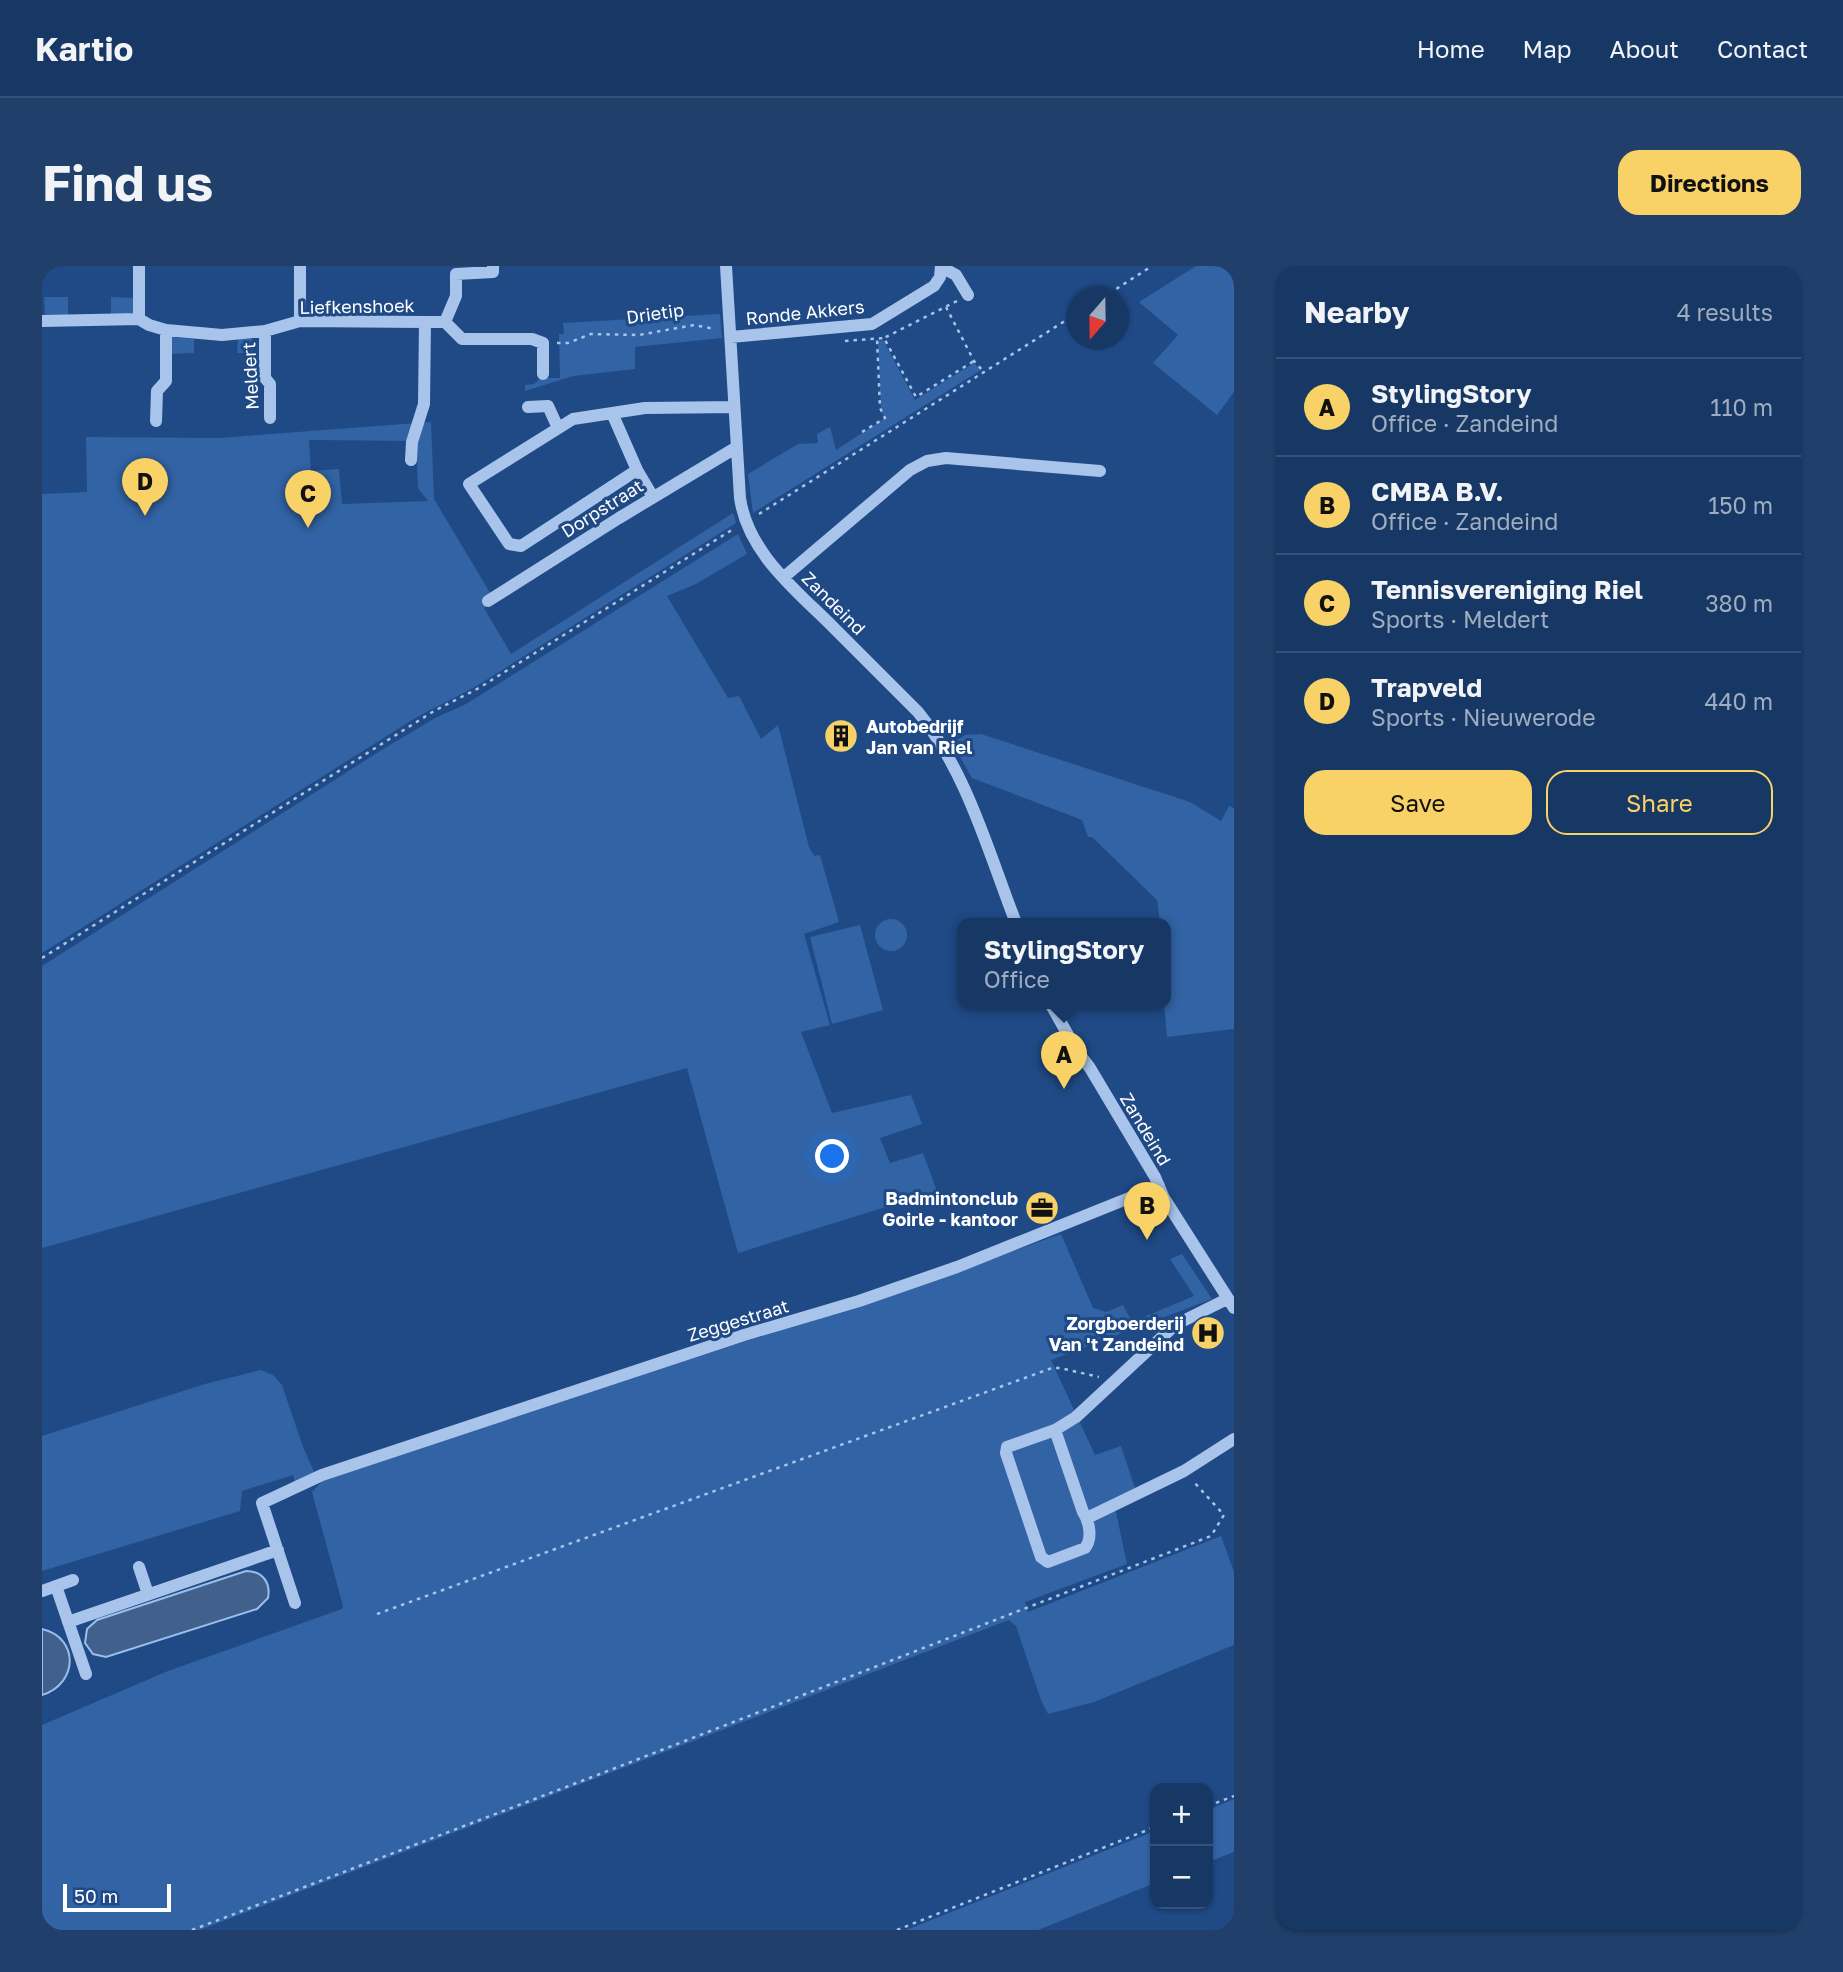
<!DOCTYPE html>
<html lang="en">
<head>
<meta charset="utf-8">
<style>
  body { margin:0; font-family:"Golos Text",sans-serif; background:#203f6a; color:#f1f3f6 }
  .controls { position:absolute; right:21px; bottom:21px; display:grid; overflow:hidden; border-radius:14px; box-shadow:0 2px 5px #0004 }
  .controls button { width:63px; height:63px; display:grid; place-items:center; padding:0; border:0; border-bottom:2px solid #365278; background:#173864; color:#f1f3f6; font:35px sans-serif }
  .compass { position:absolute; left:1024px; top:21px; width:63px; height:63px; border-radius:50%; background:#173864; box-shadow:0 2px 5px #0004; rotate:200deg }
  .scale { position:absolute; left:21px; bottom:18px; width:108px; box-sizing:border-box; padding-left:7px; border:4px solid #fff; border-top:0; font-size:19px; line-height:24px; white-space:nowrap; color:#fff; -webkit-text-stroke:5px #1f4a86; paint-order:stroke }
  .you { position:absolute; left:791px; top:891px; width:24px; height:24px; margin:-18px; border:5px solid #fff; border-radius:50%; background:#1a73e8; box-shadow:0 0 0 10px #1a73e833 }
  .badge { display:grid; place-items:center; width:46px; height:46px; border-radius:50%; background:#f9d267; color:#111; font-size:23px; font-weight:700 }
  .pin { position:absolute; translate:-50% -58px; filter:drop-shadow(0 2px 4px #0008) }
  .pin::after { content:''; position:absolute; top:37px; width:24px; height:21px; background:inherit; clip-path:polygon(0 0,100% 0,50% 100%) }
  .popup { position:absolute; left:915px; top:652px; width:214px; height:91px; box-sizing:border-box; display:grid; place-content:center; border-radius:14px; background:#173864; filter:drop-shadow(0 2px 5px #0005); font-size:23px; white-space:nowrap; color:#9eacbf }
  .popup b { font-size:26px; color:#f1f3f6 }
  .popup::after { content:''; position:absolute; left:50%; top:100%; margin-left:-14px; border:14px solid transparent; border-top-color:#173864 }
  .list { margin:0; padding:0; list-style:none }
  h2 { display:flex; justify-content:space-between; align-items:center; height:91px; margin:0; padding:0 28px; font-size:30px }
  h2 small { font-size:23px; font-weight:400; color:#9eacbf }
  .list li { display:grid; grid-template-columns:46px 1fr auto; gap:21px; align-items:center; box-sizing:border-box; height:98px; padding:0 28px; border-top:2px solid #365278 }
  .list b { display:block; font-size:26px; white-space:nowrap }
  .list p { margin:0; font-size:23px; white-space:nowrap; color:#9eacbf }
  .list em { font-size:23px; font-style:normal; color:#9eacbf }
  .actions { display:flex; gap:14px; padding:21px 28px }
  .actions a { flex:1; padding:16px 0; border:2px solid #f9d267; border-radius:21px; text-align:center; font-size:24px; color:#f9d267 }
  .actions .main { background:#f9d267; color:#111 }
  .map { position:relative; flex:none; width:1192px; height:1664px; overflow:hidden; border-radius:21px }
  header { display:flex; align-items:center; gap:42px; box-sizing:border-box; height:98px; padding:0 35px; background:#173864; border-bottom:2px solid #365278 }
  header strong { font-size:33px }
  nav { display:flex; gap:38px; margin-inline-start:auto; font-size:24px }
  .intro { display:flex; align-items:center; justify-content:space-between; box-sizing:border-box; height:168px; padding:0 42px }
  h1 { margin:0; font-size:49px }
  .button { padding:18px 32px; border-radius:21px; background:#f9d267; color:#111; font-size:24px; font-weight:700 }
  main { display:flex; gap:42px; padding:0 42px }
  aside { flex:1; background:#173864; border-radius:21px; box-shadow:0 2px 5px #0004 }
  .map>svg:first-child { display:block }
  .green { fill:#3263a4; fill-rule:evenodd }
  .water { fill:#41618c; stroke:#9bbfec; stroke-width:2 }
  .lines { fill:none; stroke-linecap:round; stroke-linejoin:round }
  .path { stroke:#a8c4ea; stroke-width:2.5; stroke-dasharray:3.5 5; stroke-linecap:butt }
  .minor { stroke:#a8c4ea; stroke-width:12 }
  .labels { text-anchor:middle; dominant-baseline:central; stroke-width:6; stroke-linejoin:round; paint-order:stroke }
  .street-label { font-size:18px; fill:#fff; stroke:#1f4a86 }
  .poi-label { font-size:18px; font-weight:bold; fill:#fff; stroke:#1f4a86; text-anchor:end }
</style>
</head>
<body>
<header>
<strong>Kartio</strong>
<nav><a>Home</a><a>Map</a><a>About</a><a>Contact</a></nav>
</header>
<div class="intro"><h1>Find us</h1><a class="button">Directions</a></div>
<main>
<div class="map">
<svg width="1192" height="1664" viewBox="0 0 1192 1664">
  <rect width="100%" height="100%" fill="#1f4a86"/>
  <path class="green" d="M 1154,0 L 1192,0 L 1192,126 L 1175,149 L 1111,97 L 1136,69 L 1097,36 Z
    M 2,31 L 26,31 L 26,49 L 3,49 Z
    M 69,31 L 92,32 L 92,48 L 69,49 Z
    M 267,44 L 324,44 L 323,51 L 273,49 Z
    M 678,48 L 680,72 L 593,81 L 593,103 L 531,110 L 483,125 L 483,119 L 492,118 L 499,112 L 518,112 L 517,68 L 522,68 L 521,57 Z
    M 131,71 L 152,73 L 152,87 L 129,88 L 129,73 Z
    M 210,72 L 212,87 L 195,87 L 196,73 Z
    M 841,74 L 873,134 L 932,97 L 939,104 L 711,247 L 706,208 L 756,178 L 776,177 L 775,168 L 788,161 L 794,184 L 843,152 L 839,145 L 836,75 Z
    M 389,156 L 392,233 L 453,335 L 442,342 L 469,388 L 691,247 L 694,257 L 433,421 L 375,451 L 0,687 L 0,228 L 45,226 L 44,171 L 177,172 ZM 267,174 L 374,175 L 376,222 L 386,235 L 300,238 L 297,203 L 269,205 Z
    M 696,268 L 705,288 L 654,318 L 625,330 L 686,432 L 697,430 L 719,473 L 736,459 L 767,581 L 772,590 L 778,589 L 797,656 L 762,668 L 788,759 L 759,766 L 790,847 L 869,829 L 880,858 L 838,872 L 848,897 L 881,887 L 895,925 L 696,987 L 645,802 L 0,982 L 0,700 L 338,485 L 393,452 L 424,438 Z
    M 939,468 L 1148,536 L 1179,555 L 1187,540 L 1192,542 L 1192,763 L 1125,771 L 1122,737 L 1124,657 L 1118,657 L 1115,634 L 1050,571 L 1046,571 L 1040,554 L 930,512 L 910,477 L 923,469 Z
    M833 669a16 16 0 1 1 32 0a16 16 0 1 1-32 0Z
    M 818,659 L 841,744 L 790,758 L 768,671 Z
    M 1019,968 L 1051,1042 L 1064,1046 L 1081,1039 L 1090,1056 L 1152,1030 L 1128,993 L 1140,988 L 1170,1033 L 1009,1094 L 1053,1189 L 1079,1180 L 1093,1222 L 1068,1234 L 1074,1246 L 1085,1298 L 983,1336 L 986,1346 L 1179,1270 L 1192,1306 L 1192,1379 L 1052,1436 L 1006,1448 L 999,1434 L 974,1360 L 967,1354 L 158,1664 L 0,1664 L 0,1459 L 126,1405 L 300,1343 L 301,1340 L 270,1226 L 281,1214 L 536,1128 L 819,1039 Z
    M 219,1104 L 231,1109 L 240,1119 L 261,1181 L 273,1208 L 254,1219 L 251,1209 L 200,1225 L 198,1245 L 0,1305 L 0,1170 L 163,1118 Z
    M 1192,1533 L 1192,1586 L 1166,1596 L 1166,1544 Z
    M 1113,1565 L 1113,1617 L 996,1664 L 864,1664 Z"/>
  <path class="water" d="M 204,1305 C 220,1305 229,1316 226,1332 L 215,1343 L 64,1391 L 51,1388 L 43,1377 L 45,1363 L 55,1354 Z
    M 0,1363 C 38,1372 36,1418 0,1429 Z"/>
  <g class="lines">
    <path class="path" d="M 1060,32 L 1110,0
      M 915,35 L 842,72 L 874,131 L 932,95
      M 904,41 L 932,95 L 942,106
      M 803,75 L 842,72
      M 515,77 L 526,77 L 549,68 L 597,69 L 652,59 L 673,63
      M 820,166 L 843,152 L 838,142 L 835,73
      M 717,248 L 1034,48
      M 0,692 L 392,445 L 437,422 L 693,262
      M 335,1348 L 1010,1102 L 1018,1102 L 1057,1111
      M 1166,1540 L 1192,1530
      M 150,1664 L 558,1508 L 1169,1270 L 1182,1249 L 1151,1215
      M 855,1664 L 1113,1561"/>
    <path class="minor" d="M 258,0 L 258,55
      M 684,0 L 698,232 C 706,287 754,324 791,361 C 820,390 848,418 876,446 C 925,506 946,585 974,657
      M 899,1 L 914,9 L 926,29
      M 97,53 L 97,0
      M 0,55 L 97,53 L 107,59 L 124,64 L 180,69 L 223,65 L 258,55 L 383,56
      M 403,56 L 420,73 L 490,73 L 501,77 L 501,108
      M 223,65 L 223,112 L 228,118 L 228,152
      M 689,71 L 830,58 L 892,20 L 898,11 L 899,0
      M 486,141 L 506,140 L 516,162
      M 570,147 L 595,204 L 611,231
      M 114,155 L 115,125 L 124,115 L 124,64
      M 369,194 L 370,176 L 382,138 L 383,56 L 403,56 L 414,30 L 414,8 L 451,6 L 451,0
      M 595,204 L 479,280 L 467,278 L 427,218 L 531,153 L 603,142 L 692,141
      M 742,311 L 868,204 L 885,195 L 904,192 L 1058,205
      M 446,335 L 577,252 L 695,181
      M 1008,737 L 1035,785 L 1048,802 L 1113,911 L 1122,932 L 1192,1042
      M 1013,1164 L 1041,1246 C 1047,1255 1051,1272 1043,1282 L 1006,1296 L 999,1291 L 964,1187 L 965,1181 L 1013,1164 L 1034,1151 L 1133,1059 L 1185,1033
      M 1045,1252 L 1142,1205 L 1192,1173
      M 97,1301 L 106,1328
      M 14,1320 L 44,1408
      M 0,1325 L 31,1314
      M 253,1337 L 220,1237 L 280,1209 L 702,1069 L 817,1035 L 915,1001 L 1117,920
      M 26,1356 L 236,1284"/>
  </g>
  <defs>
    <g id="building-disc" transform="scale(1.75)"><circle r="9.5" fill="#f9d267" stroke="#1f4a86"/><path d="M-4-6H4V6H1V3H-1V6H-4ZM-2.5-4.3h1.7v1.8h-1.7ZM.8-4.3h1.7v1.8H.8ZM-2.5-1h1.7V.8h-1.7ZM.8-1h1.7V.8H.8Z" fill="#111"/></g>
    <g id="office-disc" transform="scale(1.75)"><circle r="9.5" fill="#f9d267" stroke="#1f4a86"/><path d="M-6-3h4V-5.5h4V-3h4V5H-6ZM-1-4.5V-3h2v-1.5ZM-6 0V1H6V0Z" fill="#111"/></g>
    <g id="hospital-disc" transform="scale(1.75)"><circle r="9.5" fill="#f9d267" stroke="#1f4a86"/><path d="M-5-5h3v3.5h4V-5h3V5h-3V1.5h-4V5h-3Z" fill="#111"/></g>
  </defs>
  <g fill-rule="evenodd">
    <use href="#building-disc" x="799" y="470"/>
    <use href="#office-disc" x="1000" y="942"/>
    <use href="#hospital-disc" x="1166" y="1067"/>
  </g>
  <g class="labels">
    <g class="street-label">
      <text transform="translate(315 40) rotate(-1)">Liefkenshoek</text>
      <text transform="translate(763 46) rotate(-6)">Ronde Akkers</text>
      <text transform="translate(613 47) rotate(-8)">Drietip</text>
      <text transform="translate(208 110) rotate(-93)">Meldert</text>
      <text transform="translate(560 242) rotate(-32)">Dorpstraat</text>
      <text transform="translate(792 337) rotate(45)">Zandeind</text>
      <text transform="translate(1104 863) rotate(59)">Zandeind</text>
      <text transform="translate(696 1054) rotate(-17)">Zeggestraat</text>
    </g>
    <g class="poi-label">
      <text x="824" y="460" text-anchor="start">Autobedrijf<tspan x="824" dy="21">Jan van Riel</tspan></text>
      <text x="976" y="932">Badmintonclub<tspan x="976" dy="21">Goirle - kantoor</tspan></text>
      <text x="1142" y="1057">Zorgboerderij<tspan x="1142" dy="21">Van 't Zandeind</tspan></text>
    </g>
  </g>
</svg>
<div class="controls">
<button>+</button>
<button>−</button>
</div>
<svg class="compass" viewBox="-18 -18 36 36"><path d="M0-13l5 13h-10z" fill="#e53935"/><path d="M0 13l5-13h-10z" fill="#9eacbf"/></svg>
<div class="scale">50 m</div>
<div class="you"></div>
<div class="pin badge" style="left:1022px;top:823px">A</div>
<div class="popup"><b>StylingStory</b>Office</div>
<div class="pin badge" style="left:1105px;top:974px">B</div>
<div class="pin badge" style="left:266px;top:262px">C</div>
<div class="pin badge" style="left:103px;top:250px">D</div>
</div>
<aside>
<h2>Nearby<small>4 results</small></h2>
<ul class="list">
<li><span class="badge">A</span><div><b>StylingStory</b><p>Office · Zandeind</p></div><em>110 m</em></li>
<li><span class="badge">B</span><div><b>CMBA B.V.</b><p>Office · Zandeind</p></div><em>150 m</em></li>
<li><span class="badge">C</span><div><b>Tennisvereniging Riel</b><p>Sports · Meldert</p></div><em>380 m</em></li>
<li><span class="badge">D</span><div><b>Trapveld</b><p>Sports · Nieuwerode</p></div><em>440 m</em></li>
</ul>
<div class="actions"><a class="main">Save</a><a>Share</a></div>
</aside>
</main>
</body>
</html>
